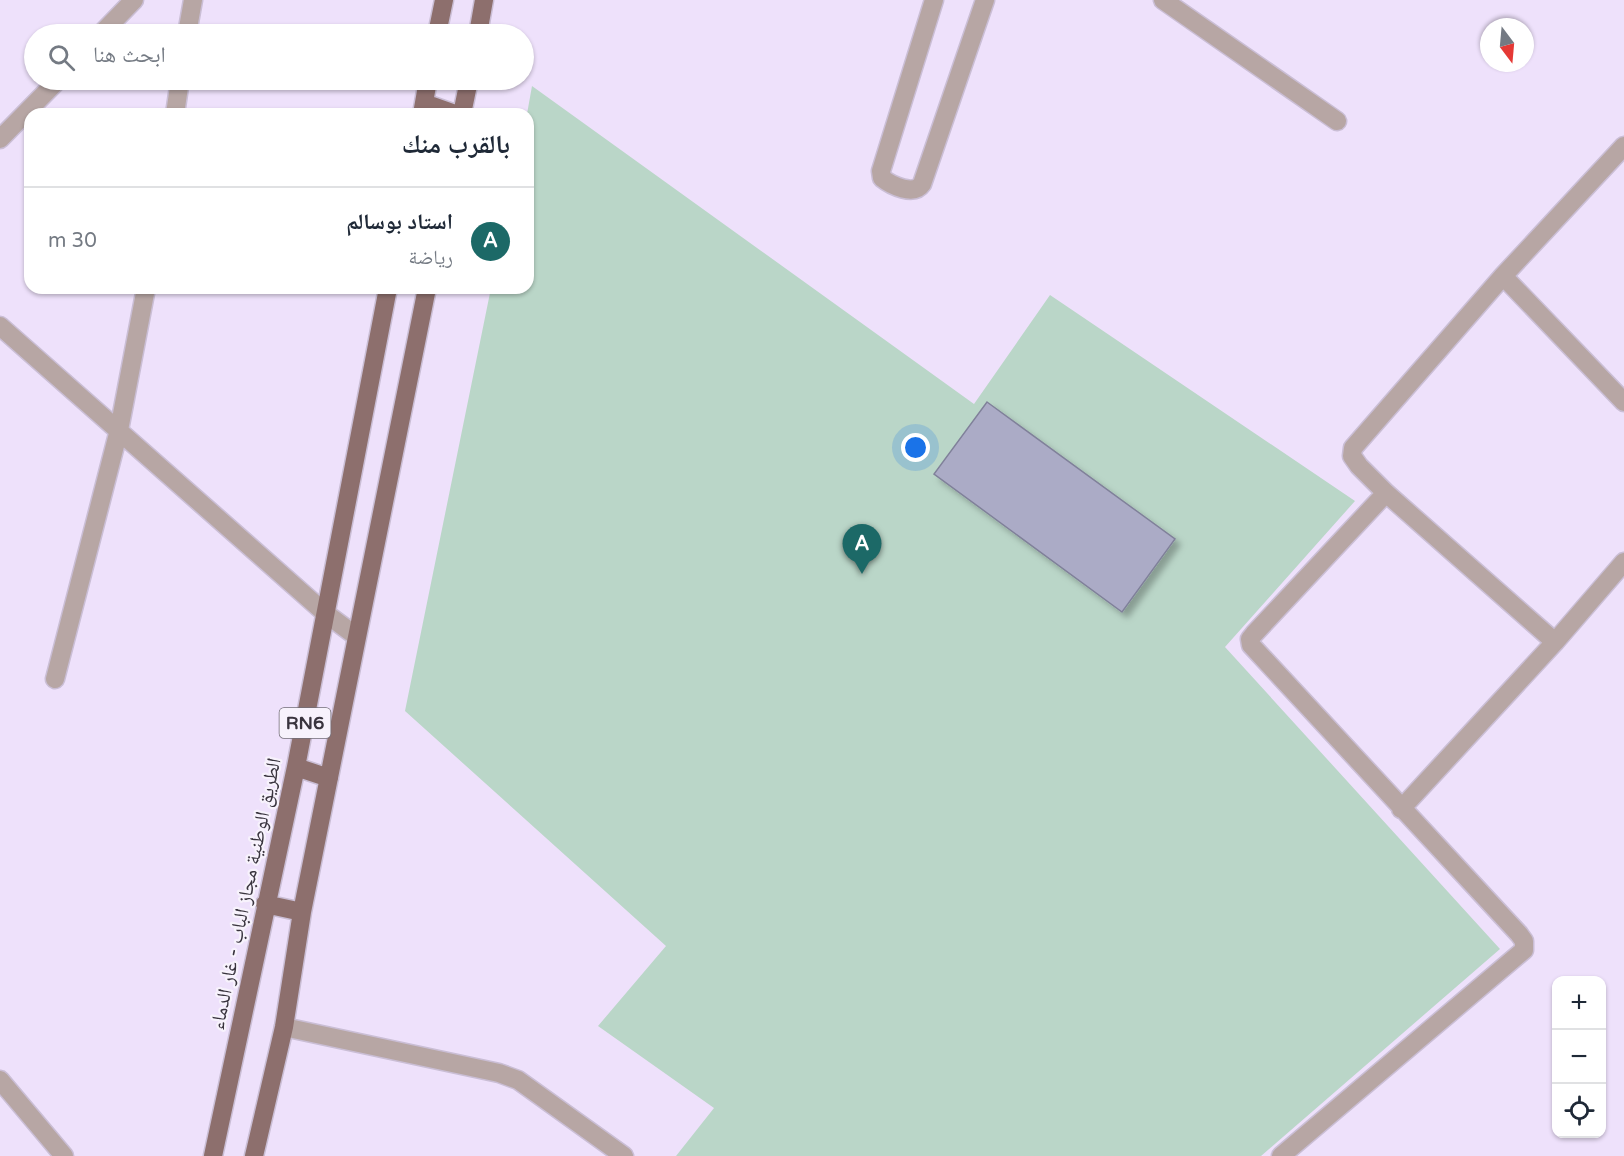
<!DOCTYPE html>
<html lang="ar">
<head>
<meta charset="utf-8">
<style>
  body { margin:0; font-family:"Varela Round","Noto Naskh Arabic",sans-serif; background:#f2f2f3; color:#1f2937; direction:rtl }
  .controls { position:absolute; right:18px; bottom:18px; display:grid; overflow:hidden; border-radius:12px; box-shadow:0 2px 4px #0004 }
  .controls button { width:54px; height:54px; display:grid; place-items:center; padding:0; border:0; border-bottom:2px solid #e0e1e3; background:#fff; color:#1f2937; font:30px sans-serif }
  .compass { position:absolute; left:1480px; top:18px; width:54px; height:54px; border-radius:50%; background:#fff; box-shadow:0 2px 4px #0004; rotate:164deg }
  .you { position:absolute; left:916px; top:448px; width:21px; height:21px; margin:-15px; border:4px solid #fff; border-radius:50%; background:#1a73e8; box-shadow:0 0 0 9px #1a73e833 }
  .badge { display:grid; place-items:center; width:39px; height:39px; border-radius:50%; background:#1c6967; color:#fff; font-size:20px; font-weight:700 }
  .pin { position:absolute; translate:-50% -50px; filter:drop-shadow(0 2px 3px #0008) }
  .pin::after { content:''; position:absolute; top:32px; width:21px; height:18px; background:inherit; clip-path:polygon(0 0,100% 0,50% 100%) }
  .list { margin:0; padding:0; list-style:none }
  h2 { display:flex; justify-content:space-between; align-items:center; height:78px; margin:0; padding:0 24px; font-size:26px }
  h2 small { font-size:20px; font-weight:400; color:#747a83 }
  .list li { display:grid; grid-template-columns:39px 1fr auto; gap:18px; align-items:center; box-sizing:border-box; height:108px; padding:0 24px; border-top:2px solid #e0e1e3 }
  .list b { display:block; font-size:22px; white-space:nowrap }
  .list p { margin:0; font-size:20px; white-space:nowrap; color:#747a83 }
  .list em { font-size:20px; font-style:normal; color:#747a83 }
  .icon { flex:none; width:33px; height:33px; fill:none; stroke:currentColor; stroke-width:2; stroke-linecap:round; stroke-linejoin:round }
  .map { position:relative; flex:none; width:1624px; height:1156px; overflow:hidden; direction:ltr }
  .search { position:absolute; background:#fff; box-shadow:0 2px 4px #0004; left:24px; top:24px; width:510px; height:66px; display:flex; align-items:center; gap:15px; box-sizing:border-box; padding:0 21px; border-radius:33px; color:#747a83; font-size:22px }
  .panel { position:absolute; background:#fff; box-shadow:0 2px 4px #0004; left:24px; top:108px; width:510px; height:186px; border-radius:18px; direction:rtl }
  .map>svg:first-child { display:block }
  .green { fill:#bad6c8 }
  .building { fill:#ababc6; stroke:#80819a; stroke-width:1.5; filter:url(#shadow) }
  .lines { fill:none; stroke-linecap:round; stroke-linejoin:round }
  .minor-casing { stroke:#cabed5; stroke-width:21 }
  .major-casing { stroke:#cabed5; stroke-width:21 }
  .minor { stroke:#b7a6a4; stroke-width:18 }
  .major { stroke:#8d6f6d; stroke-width:18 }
  .labels { text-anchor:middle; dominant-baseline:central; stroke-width:4.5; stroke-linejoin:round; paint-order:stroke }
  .shield { fill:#f7f2fc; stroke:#726d77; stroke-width:1.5 }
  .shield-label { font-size:18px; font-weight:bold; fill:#39343e }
  .street-label { font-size:20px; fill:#39343e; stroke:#f7f2fc }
</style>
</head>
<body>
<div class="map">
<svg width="1624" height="1156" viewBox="0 0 1624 1156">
  <defs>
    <filter id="shadow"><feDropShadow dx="5.5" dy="5.5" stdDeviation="3" flood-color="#0004"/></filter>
  </defs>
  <rect width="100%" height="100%" fill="#eee1fb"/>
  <path class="green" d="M 532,86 L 974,404 L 1050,295 L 1355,501 L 1225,647 L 1500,949 L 1261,1156 L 676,1156 L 714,1108 L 598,1026 L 666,946 L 405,711 L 491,288 L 528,288 L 527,114 Z"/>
  <path class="building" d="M 987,402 L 1175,539 L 1122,612 L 934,474 Z"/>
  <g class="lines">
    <g class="minor-casing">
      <path id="minor" d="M 934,0 L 881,171 L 882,178 C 892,186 914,196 922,184 L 985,0
        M 1163,0 L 1337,121
        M 101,34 L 134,0
        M 187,34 L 193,0
        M 175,114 L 180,80
        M 0,139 L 58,80
        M 1503,276 L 1624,402
        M 0,326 L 325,613 L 356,636
        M 1555,642 L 1386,493 L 1359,466 L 1352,456 L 1353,448 L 1503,276 L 1624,146
        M 55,679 L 119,430 L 146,288
        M 1401,809 L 1555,642 L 1624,562
        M 284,1027 L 499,1073 L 518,1080 L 624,1156
        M 0,1080 L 64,1156
        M 1281,1156 L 1524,950 L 1524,941 L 1519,934 L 1251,645 L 1250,639 L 1254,634 L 1386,493"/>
    </g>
    <g class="major-casing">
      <path id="major" d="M 437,34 L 444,0
        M 478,34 L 484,0
        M 424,103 L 455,114
        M 422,114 L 428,80
        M 462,114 L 469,80
        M 296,767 L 329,778
        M 265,904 L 302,912
        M 213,1156 L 296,767 L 388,288
        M 254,1156 L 284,1027 L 302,912 L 427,288"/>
    </g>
    <use href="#minor" class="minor"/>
    <use href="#major" class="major"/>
  </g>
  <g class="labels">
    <rect class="shield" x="279.5" y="708" width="51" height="30" rx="4.5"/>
    <g class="shield-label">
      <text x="305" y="723">RN6</text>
    </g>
    <g class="street-label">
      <text transform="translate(246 894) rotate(-78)">الطريق الوطنية مجاز الباب - غار الدماء</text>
    </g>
  </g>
</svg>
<div class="controls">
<button>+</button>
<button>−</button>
<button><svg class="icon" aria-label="locate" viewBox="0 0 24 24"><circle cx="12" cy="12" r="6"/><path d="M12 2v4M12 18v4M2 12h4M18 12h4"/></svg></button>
</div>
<svg class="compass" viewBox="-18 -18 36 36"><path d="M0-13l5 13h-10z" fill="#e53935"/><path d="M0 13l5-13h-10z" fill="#747a83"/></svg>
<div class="you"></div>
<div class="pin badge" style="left:862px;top:574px">A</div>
<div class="search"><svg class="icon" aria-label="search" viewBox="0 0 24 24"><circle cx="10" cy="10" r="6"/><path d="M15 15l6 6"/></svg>ابحث هنا</div>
<section class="panel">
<h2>بالقرب منك<small></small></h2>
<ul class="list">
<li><span class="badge">A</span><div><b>استاد بوسالم</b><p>رياضة</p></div><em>30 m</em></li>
</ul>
</section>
</div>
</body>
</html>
